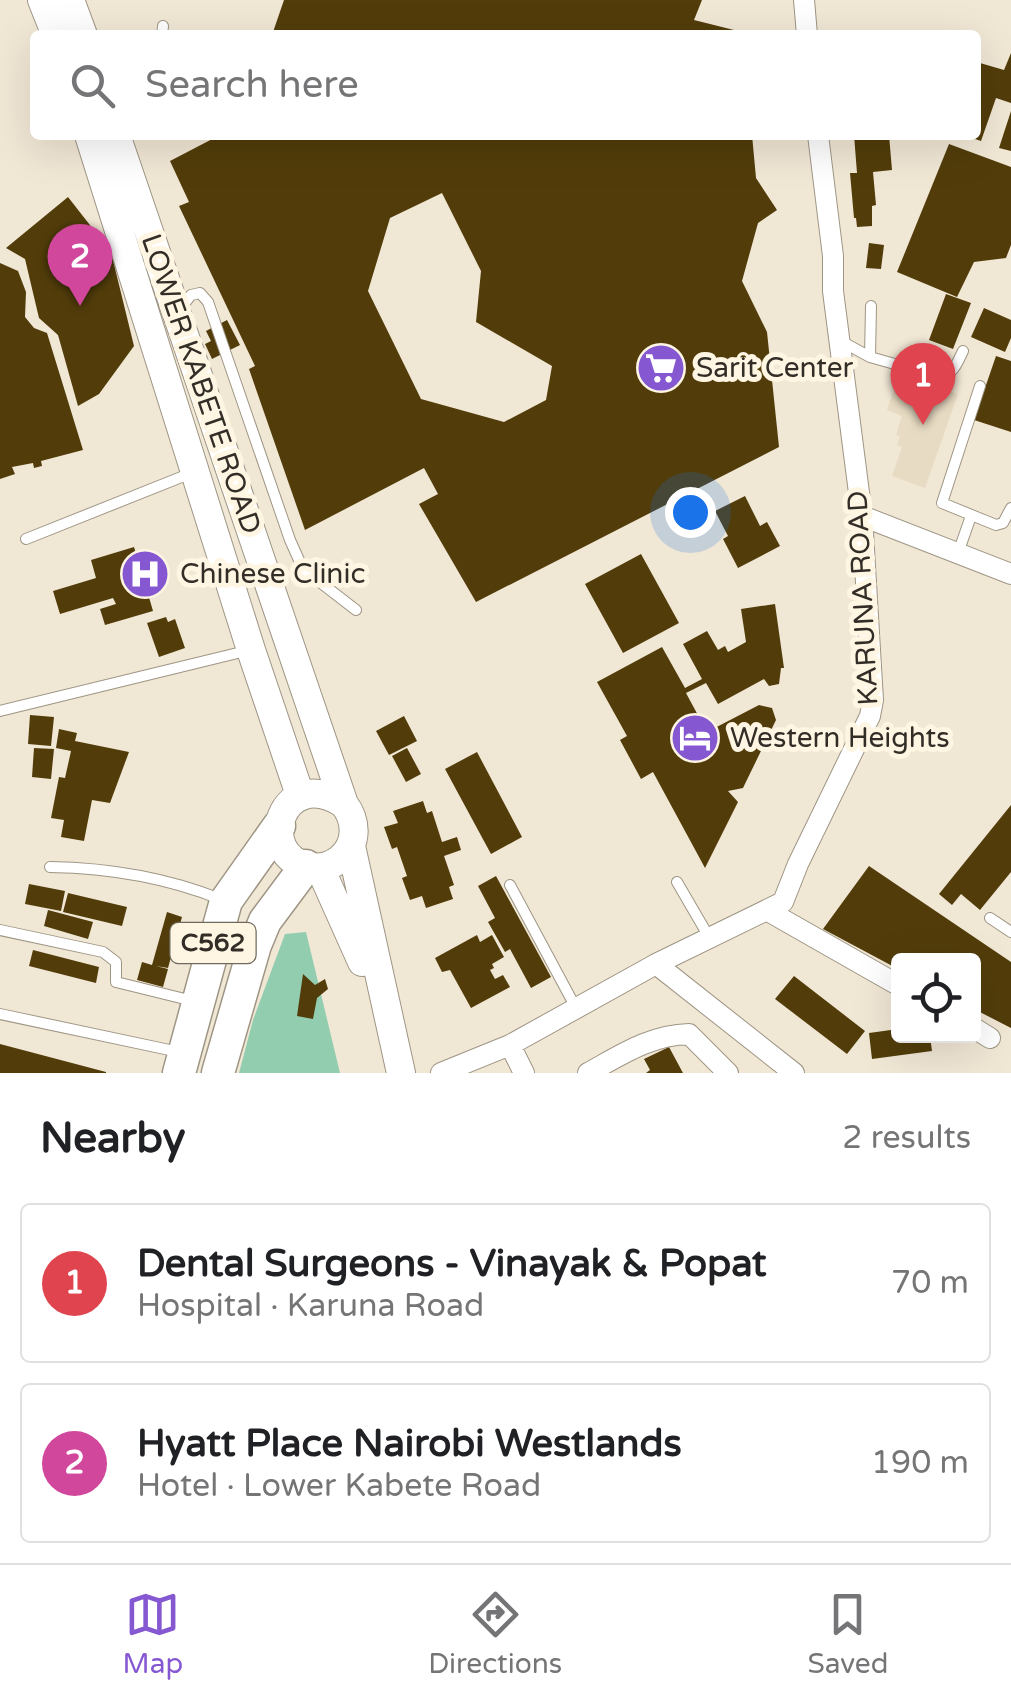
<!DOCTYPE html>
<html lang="en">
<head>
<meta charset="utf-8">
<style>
  body { margin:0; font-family:"Varela Round",sans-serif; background:#f6f6f6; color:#202124 }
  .controls { position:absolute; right:30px; bottom:30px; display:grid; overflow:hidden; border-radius:10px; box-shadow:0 10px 40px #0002 }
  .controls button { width:90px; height:90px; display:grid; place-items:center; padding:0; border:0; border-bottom:2px solid #e0e0e0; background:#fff; color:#202124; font:50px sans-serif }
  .you { position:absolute; left:690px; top:512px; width:35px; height:35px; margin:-25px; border:8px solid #fff; border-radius:50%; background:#1a73e8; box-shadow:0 0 0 15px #1a73e833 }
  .badge { display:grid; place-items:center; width:65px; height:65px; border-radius:50%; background:#8558d2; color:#fff; font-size:32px; font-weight:700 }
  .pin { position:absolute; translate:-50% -82px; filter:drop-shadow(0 2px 5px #0008) }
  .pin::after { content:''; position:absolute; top:52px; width:35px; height:30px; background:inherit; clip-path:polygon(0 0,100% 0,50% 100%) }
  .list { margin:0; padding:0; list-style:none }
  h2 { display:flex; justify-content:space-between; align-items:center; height:130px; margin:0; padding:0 40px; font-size:42px }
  h2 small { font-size:32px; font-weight:400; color:#757577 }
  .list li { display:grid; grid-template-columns:65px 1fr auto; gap:30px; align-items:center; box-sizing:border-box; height:160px; margin:0 20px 20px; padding:0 20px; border:2px solid #e0e0e0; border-radius:10px }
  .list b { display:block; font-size:38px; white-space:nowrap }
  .list p { margin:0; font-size:32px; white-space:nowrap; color:#757577 }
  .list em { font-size:32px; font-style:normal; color:#757577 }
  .icon { flex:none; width:55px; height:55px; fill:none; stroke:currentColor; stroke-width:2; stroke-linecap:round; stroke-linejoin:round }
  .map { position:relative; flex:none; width:1011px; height:1073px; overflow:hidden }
  .search { position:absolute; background:#fff; box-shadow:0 10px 40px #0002; left:30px; right:30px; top:30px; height:110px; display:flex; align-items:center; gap:25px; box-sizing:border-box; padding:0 35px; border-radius:10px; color:#757577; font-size:38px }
  .sheet { height:490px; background:#fff }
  nav { display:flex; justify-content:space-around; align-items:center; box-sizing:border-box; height:140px; border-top:2px solid #e0e0e0; background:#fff; font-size:28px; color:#757577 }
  nav a { display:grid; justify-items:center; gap:5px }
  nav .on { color:#8558d2 }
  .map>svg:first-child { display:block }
  .built { fill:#e8dbc3 }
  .green { fill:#92cdb0 }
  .building { fill:#523d0a; fill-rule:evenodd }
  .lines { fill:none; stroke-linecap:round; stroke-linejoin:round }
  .lane-casing { stroke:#9e9584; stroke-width:12 }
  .street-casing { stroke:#9e9584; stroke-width:22 }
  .secondary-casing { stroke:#9e9584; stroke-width:30 }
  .primary-casing { stroke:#9e9584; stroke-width:35 }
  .lane { stroke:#fff; stroke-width:10 }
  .street { stroke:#fff; stroke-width:20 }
  .secondary { stroke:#fff; stroke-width:28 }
  .primary { stroke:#fff; stroke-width:32 }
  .labels { text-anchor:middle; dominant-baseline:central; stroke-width:10; stroke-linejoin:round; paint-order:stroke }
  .shield { fill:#fef5e2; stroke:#6f6a5f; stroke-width:2.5 }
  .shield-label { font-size:25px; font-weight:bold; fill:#322e27 }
  .poi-label { font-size:28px; fill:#322e27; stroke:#fef5e2; text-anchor:start }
  .street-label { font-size:28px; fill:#322e27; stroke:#fef5e2 }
</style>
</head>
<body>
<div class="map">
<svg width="1011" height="1073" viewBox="0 0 1011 1073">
  <rect width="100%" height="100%" fill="#f1e7d5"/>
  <path class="built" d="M 899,374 L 958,394 L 925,488 L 892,476 L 902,447 L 897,445 L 900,436 L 896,435 L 902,416 L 887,410 Z"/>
  <path class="green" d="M 306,932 L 340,1073 L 239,1073 L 253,1020 L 285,934 Z"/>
  <path class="building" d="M 284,0 L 702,0 L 694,20 L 750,34 L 272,35 Z
    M 1011,53 L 1011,103 L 996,98 L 981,141 L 966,136 L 976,135 L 976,74 L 980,63 L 1004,70 Z
    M 1011,111 L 1011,151 L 999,148 Z
    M 220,135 L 752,135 L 756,178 L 777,210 L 758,223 L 742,281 L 767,332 L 779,447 L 476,602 L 419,504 L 438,494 L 424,468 L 305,530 L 249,369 L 255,366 L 179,206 L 189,202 L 170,161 ZM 442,193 L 481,271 L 476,322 L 552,366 L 546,400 L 504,422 L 421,399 L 368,291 L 390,218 Z
    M 854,135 L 889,135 L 892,170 L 873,172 L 876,205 L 872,206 L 872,226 L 857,227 L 856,218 L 854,218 L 850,173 L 857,173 Z
    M 949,144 L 1011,167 L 1011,245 L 1006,258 L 974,262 L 957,297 L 897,272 Z
    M 68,197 L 111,252 L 134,346 L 99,394 L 78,406 L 58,335 L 39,318 L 25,259 L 6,248 Z
    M 869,243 L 884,245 L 881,269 L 866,268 Z
    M 0,263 L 18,271 L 26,292 L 25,317 L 34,328 L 47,333 L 83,450 L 41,461 L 42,466 L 34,468 L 33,463 L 12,467 L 15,474 L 0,479 Z
    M 946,294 L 971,303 L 953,349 L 929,340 Z
    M 984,308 L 1011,320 L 1011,338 L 1005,352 L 971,337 Z
    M 227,320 L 240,345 L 212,359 L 205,344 L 211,341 L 206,331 Z
    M 996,356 L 1011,361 L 1011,432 L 974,420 Z
    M 745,496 L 760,526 L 767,522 L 780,546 L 738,568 L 723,539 L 728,536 L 715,511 Z
    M 134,547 L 138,560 L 128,563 L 135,583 L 144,580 L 153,611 L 105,625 L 100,609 L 116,604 L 113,598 L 60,614 L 53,591 L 96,578 L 91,560 Z
    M 641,554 L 679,623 L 623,653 L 585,584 Z
    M 775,604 L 784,668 L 781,668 L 779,684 L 769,686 L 764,679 L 718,704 L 706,683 L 686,693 L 707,732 L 759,705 L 772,708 L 776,720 L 743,788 L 728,791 L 738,802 L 705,868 L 653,772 L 641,779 L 620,740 L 627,736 L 597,682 L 662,647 L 685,688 L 702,679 L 683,644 L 707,631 L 718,650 L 725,646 L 728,652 L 746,642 L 741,609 Z
    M 166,617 L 168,622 L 175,619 L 185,648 L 159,657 L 147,623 Z
    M 30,715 L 54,717 L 51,746 L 28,744 Z
    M 404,716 L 417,741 L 389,755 L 376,731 Z
    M 59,729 L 77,733 L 75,741 L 129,752 L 110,803 L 92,800 L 84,841 L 61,837 L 64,820 L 51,818 L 59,777 L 65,778 L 71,751 L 56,748 Z
    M 34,748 L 54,749 L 51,779 L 32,777 Z
    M 407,748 L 421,774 L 406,782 L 392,756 Z
    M 477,752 L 522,837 L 491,854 L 445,769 Z
    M 423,801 L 427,813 L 432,811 L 442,842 L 457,837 L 461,850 L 444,856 L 454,885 L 449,887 L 453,899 L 426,908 L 422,896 L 410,900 L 402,878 L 407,876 L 397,847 L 392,849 L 384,827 L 398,823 L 393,811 Z
    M 1011,805 L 1011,872 L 980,910 L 961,894 L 952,905 L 939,894 Z
    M 869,866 L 1011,962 L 1011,1028 L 974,1009 L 974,961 L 898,961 L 898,969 L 823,929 Z
    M 496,876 L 551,977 L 531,988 L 510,949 L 505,952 L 488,922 L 495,918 L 478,886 Z
    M 29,884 L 65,891 L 61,911 L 25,904 Z
    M 68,893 L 127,907 L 122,926 L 63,912 Z
    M 48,910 L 93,922 L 88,939 L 44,926 Z
    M 167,912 L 182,917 L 168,968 L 156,966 L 168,969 L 163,987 L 137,980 L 142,962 L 152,965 Z
    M 477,935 L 480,942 L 492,935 L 504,957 L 492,964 L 494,968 L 490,970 L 495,979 L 503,975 L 510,987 L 471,1008 L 450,970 L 442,972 L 435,958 Z
    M 33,950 L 99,967 L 96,983 L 29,966 Z
    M 303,974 L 315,985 L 325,979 L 328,989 L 317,998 L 313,1019 L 297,1016 Z
    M 794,976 L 865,1031 L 847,1054 L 775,999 Z
    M 898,1029 L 898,1036 L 930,1036 L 932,1051 L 872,1059 L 869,1033 Z
    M 0,1044 L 106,1072 L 106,1073 L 0,1073 Z
    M 669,1047 L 683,1073 L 646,1073 L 650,1070 L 644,1059 Z"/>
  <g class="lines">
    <g class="lane-casing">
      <path id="lane" d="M 162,35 L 163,26
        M 181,308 L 191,295 L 200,293 L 208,302 L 290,540 L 303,569 L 356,610
        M 839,340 L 870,357 L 937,376 C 954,375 956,365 963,351
        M 870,357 L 871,306
        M 980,386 L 942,503 L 996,525 L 1003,523 L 1011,508
        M 26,539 L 194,472
        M 958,553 L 971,516
        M 0,711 L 250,650
        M 50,867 C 109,868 165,877 220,899
        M 677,882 L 709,937
        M 510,885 L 576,1008
        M 990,918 L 1011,932
        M 0,930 L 103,952 L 116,962 L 116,982 L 193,1001
        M 0,1014 L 179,1052"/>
    </g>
    <g class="street-casing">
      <path id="street" d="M 804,0 L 807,35
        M 862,516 L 1011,574
        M 768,911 L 898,985
        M 656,964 L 794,1073
        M 974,1028 L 990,1038
        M 510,1045 L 524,1073
        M 441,1073 L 510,1045 L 656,964 L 783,902 L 798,864 L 870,716 L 873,700 L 862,516 L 833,291 L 833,256 L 818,135
        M 588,1073 C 621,1055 650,1035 689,1034 L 728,1073"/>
    </g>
    <g class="secondary-casing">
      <path id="secondary" d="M 42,0 L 56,35
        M 70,0 L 83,35
        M 89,135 L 251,650 L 300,795
        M 116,135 L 344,804 C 357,821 358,844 340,859 C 331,866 321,869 310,867 C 253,856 281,763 344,804
        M 351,846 L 401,1073
        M 320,868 L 362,962"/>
    </g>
    <g class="primary-casing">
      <path id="primary" d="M 179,1073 L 226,901 L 279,826
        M 218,1073 L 255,945 L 265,921 L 306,866"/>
    </g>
    <use href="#lane" class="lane"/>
    <use href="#street" class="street"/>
    <use href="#secondary" class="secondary"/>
    <use href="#primary" class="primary"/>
  </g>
  <defs>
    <g id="supermarket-disc" transform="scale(2.5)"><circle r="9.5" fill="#8558d2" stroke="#fef5e2"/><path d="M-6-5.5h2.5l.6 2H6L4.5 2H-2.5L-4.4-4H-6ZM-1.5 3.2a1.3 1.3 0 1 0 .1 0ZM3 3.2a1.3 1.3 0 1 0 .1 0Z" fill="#fff"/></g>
    <g id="hospital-disc" transform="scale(2.5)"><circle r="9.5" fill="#8558d2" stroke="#fef5e2"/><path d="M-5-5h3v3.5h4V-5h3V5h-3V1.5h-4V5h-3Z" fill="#fff"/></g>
    <g id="hotel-disc" transform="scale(2.5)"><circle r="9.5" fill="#8558d2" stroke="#fef5e2"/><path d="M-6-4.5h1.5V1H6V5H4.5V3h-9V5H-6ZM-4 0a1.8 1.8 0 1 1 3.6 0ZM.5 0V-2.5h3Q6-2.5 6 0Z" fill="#fff"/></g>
  </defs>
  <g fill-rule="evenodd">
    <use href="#supermarket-disc" x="661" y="368"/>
    <use href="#hospital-disc" x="145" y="574"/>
    <use href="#hotel-disc" x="695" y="738"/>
  </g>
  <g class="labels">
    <rect class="shield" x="170.5" y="923" width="85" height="40" rx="8"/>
    <g class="shield-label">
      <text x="213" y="943">C562</text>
    </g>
    <g class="poi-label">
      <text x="696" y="368">Sarit Center</text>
      <text x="180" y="574">Chinese Clinic</text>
      <text x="730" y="738">Western Heights</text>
    </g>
    <g class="street-label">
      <text transform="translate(201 384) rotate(71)">LOWER KABETE ROAD</text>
      <text transform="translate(863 598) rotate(-93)">KARUNA ROAD</text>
    </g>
  </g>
</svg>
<div class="controls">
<button><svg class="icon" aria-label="locate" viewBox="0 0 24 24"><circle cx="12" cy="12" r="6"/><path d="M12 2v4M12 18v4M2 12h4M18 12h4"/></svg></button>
</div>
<div class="you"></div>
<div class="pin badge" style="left:923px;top:425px;background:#e0444e">1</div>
<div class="pin badge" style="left:80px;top:306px;background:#d1479c">2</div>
<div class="search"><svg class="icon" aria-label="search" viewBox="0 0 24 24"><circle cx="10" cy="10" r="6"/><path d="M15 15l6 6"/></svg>Search here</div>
</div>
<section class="sheet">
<h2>Nearby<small>2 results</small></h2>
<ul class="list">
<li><span class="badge" style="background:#e0444e">1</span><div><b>Dental Surgeons - Vinayak &amp; Popat</b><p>Hospital · Karuna Road</p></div><em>70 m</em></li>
<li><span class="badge" style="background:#d1479c">2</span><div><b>Hyatt Place Nairobi Westlands</b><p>Hotel · Lower Kabete Road</p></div><em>190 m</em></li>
</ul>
</section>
<nav>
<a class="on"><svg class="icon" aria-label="map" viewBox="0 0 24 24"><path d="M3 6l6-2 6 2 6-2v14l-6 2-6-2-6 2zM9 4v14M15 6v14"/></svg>Map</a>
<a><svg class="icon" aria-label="directions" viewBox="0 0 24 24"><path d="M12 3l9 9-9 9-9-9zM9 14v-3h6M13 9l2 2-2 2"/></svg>Directions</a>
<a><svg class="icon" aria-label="saved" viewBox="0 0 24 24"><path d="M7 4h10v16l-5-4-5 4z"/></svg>Saved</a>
</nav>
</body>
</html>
